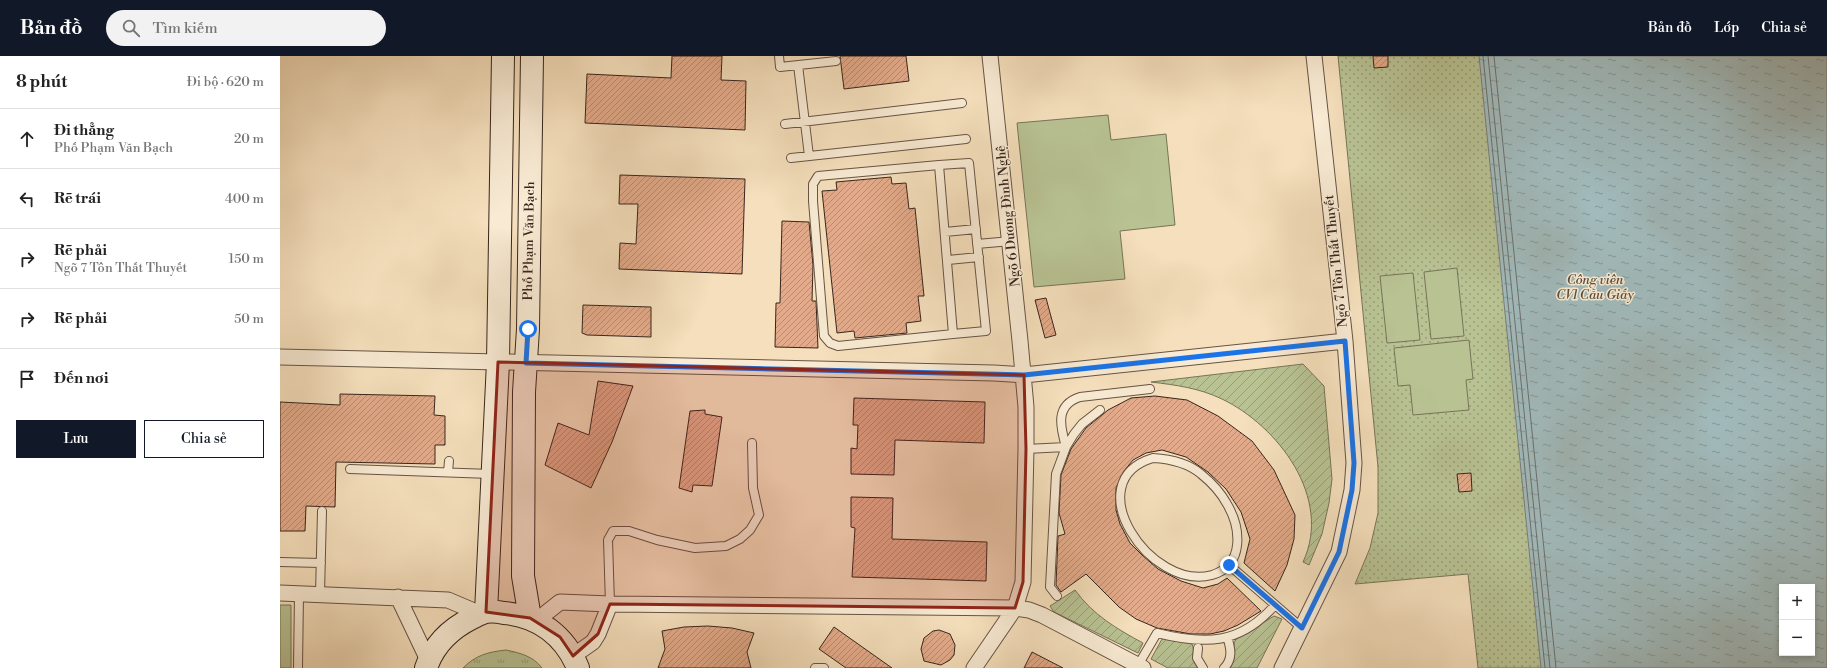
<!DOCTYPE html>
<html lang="vi">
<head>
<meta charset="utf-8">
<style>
  body { margin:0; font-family:"Libre Bodoni",serif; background:#f2f2f2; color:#222 }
  .controls { position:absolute; right:12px; bottom:12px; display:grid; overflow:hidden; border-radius:0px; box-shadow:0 2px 6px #0003 }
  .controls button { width:36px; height:36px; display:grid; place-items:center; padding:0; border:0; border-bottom:1px solid #e0e0e0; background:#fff; color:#222; font:20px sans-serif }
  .stop { position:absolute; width:12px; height:12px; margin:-9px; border:3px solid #1a73e8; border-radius:50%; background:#fff }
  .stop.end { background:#1a73e8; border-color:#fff; box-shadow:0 1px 4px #0008 }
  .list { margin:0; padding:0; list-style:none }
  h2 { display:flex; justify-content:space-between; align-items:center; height:52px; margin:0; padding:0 16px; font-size:17px }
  h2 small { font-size:13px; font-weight:400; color:#767676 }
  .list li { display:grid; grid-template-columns:26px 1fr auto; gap:12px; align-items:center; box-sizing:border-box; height:60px; padding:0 16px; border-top:1px solid #e0e0e0 }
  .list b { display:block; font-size:15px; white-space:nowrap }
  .list p { margin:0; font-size:13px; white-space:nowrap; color:#767676 }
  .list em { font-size:13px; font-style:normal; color:#767676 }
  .actions { display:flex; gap:8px; padding:12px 16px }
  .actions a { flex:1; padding:9px 0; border:1px solid #111827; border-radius:0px; text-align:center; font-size:14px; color:#111827 }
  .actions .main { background:#111827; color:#fff }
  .icon { flex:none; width:22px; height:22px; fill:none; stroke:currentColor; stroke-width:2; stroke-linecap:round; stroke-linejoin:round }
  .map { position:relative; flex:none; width:1547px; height:612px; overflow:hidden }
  header { display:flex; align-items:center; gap:24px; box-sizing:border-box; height:56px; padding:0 20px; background:#111827; color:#fff }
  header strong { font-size:19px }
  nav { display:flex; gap:22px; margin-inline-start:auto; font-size:14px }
  .search { width:280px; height:36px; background:#f2f2f2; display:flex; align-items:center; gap:10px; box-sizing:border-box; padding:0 14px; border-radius:22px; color:#767676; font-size:15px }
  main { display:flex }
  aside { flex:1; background:#fff }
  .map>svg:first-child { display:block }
  .grass { fill:url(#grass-tufts); stroke:#787458 }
  .park { fill:url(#park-dots); stroke:#787458; fill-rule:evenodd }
  .garden { fill:url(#garden-furrows); stroke:#787458 }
  .pitch { fill:#b8c293; stroke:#787458 }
  .water { fill:url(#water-ripples); stroke:#777e7c; fill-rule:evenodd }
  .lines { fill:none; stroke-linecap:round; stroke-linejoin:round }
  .shore { stroke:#6c706c; stroke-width:1 }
  .building { fill:url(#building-hatch); stroke:#38251d }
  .lane-casing { stroke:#675445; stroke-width:10 }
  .street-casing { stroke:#675445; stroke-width:17 }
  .secondary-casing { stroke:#38251d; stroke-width:24 }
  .lane { stroke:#f8ead3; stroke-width:8 }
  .street { stroke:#f8ead3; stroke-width:15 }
  .secondary { stroke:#f8ead3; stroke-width:22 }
  .route { stroke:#1a73e8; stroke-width:5 }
  .marked { fill:#8f2418; fill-opacity:0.2; stroke:#8f2418; stroke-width:3; stroke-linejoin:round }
  .labels { text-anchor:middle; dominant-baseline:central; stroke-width:3; stroke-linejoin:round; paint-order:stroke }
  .street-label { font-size:13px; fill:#38251d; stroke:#f8ead3 }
  .park-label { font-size:13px; font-style:italic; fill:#584c3a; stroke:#f8ead3 }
</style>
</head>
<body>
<header>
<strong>Bản đồ</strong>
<div class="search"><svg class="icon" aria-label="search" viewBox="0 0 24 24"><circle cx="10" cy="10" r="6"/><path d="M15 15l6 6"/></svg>Tìm kiếm</div>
<nav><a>Bản đồ</a><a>Lớp</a><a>Chia sẻ</a></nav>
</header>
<main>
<aside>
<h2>8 phút<small>Đi bộ · 620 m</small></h2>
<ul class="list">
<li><svg class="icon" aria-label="ahead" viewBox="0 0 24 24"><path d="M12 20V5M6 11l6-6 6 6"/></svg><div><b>Đi thẳng</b><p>Phố Phạm Văn Bạch</p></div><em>20 m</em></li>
<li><svg class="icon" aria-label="left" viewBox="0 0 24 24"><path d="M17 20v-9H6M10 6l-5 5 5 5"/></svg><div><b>Rẽ trái</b></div><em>400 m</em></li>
<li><svg class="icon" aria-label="right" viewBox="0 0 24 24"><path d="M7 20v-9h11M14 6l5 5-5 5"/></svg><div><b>Rẽ phải</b><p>Ngõ 7 Tôn Thất Thuyết</p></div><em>150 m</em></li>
<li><svg class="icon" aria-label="right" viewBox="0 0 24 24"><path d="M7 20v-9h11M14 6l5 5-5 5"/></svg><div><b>Rẽ phải</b></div><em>50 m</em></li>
<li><svg class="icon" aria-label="arrive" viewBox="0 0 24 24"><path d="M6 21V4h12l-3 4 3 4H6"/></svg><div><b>Đến nơi</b></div></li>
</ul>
<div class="actions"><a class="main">Lưu</a><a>Chia sẻ</a></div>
</aside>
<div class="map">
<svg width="1547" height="612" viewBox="0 0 1547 612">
  <defs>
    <pattern id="grass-tufts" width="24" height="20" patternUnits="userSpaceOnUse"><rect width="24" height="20" fill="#b8c293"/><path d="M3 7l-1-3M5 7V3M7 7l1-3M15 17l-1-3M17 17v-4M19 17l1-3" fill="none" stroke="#979d77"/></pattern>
    <pattern id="park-dots" width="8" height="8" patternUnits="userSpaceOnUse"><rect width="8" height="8" fill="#b8c293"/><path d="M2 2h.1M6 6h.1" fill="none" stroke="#979d77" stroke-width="1.8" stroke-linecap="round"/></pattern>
    <pattern id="garden-furrows" width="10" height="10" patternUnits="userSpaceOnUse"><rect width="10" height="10" fill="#b8c293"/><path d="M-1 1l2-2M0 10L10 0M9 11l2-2" fill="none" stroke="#979d77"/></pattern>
    <pattern id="water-ripples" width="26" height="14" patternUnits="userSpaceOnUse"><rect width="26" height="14" fill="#a1babb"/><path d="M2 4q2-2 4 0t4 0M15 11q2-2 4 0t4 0" fill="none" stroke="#849797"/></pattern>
    <pattern id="building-hatch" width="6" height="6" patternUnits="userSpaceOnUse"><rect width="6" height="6" fill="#e3ab8b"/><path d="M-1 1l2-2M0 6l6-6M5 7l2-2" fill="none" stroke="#b98b71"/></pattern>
  </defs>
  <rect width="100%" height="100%" fill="#f5dfbc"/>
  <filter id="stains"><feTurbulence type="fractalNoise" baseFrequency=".005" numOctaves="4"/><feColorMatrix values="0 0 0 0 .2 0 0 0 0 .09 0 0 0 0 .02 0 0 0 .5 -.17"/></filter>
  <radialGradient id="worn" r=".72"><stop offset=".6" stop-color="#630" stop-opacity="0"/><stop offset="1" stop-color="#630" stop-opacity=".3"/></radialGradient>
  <path class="grass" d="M 226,594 C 240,597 253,600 262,612 L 183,612 C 196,599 208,596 226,594 Z"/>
  <path class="park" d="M 1058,0 L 1547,0 L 1547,612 L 1198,612 L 1188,518 L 1075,528 L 1090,492 L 1098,457 L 1098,411 ZM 1502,531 L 1532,531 L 1532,597 L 1502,597 Z"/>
  <path class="garden" d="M 1023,308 L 1044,330 L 1052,423 L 1049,447 L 1042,478 L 1029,509 L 1023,506 C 1053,442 998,370 942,343 C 919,332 896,329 871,326 Z
    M 795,534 C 813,559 837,573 863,587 L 858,597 L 774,556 L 770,550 Z
    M 994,560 L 1002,563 L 977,612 L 950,612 C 959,599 950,592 956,583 Z
    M 882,583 L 912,588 C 916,597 909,601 918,612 L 888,612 L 871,603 Z"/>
  <path class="pitch" d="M 828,59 L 831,84 L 886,78 L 895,169 L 840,175 L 845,223 L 754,231 L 737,67 Z
    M 1177,212 L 1184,280 L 1151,283 L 1144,216 Z
    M 1133,217 L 1140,284 L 1107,287 L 1100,220 Z
    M 1189,284 L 1193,323 L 1186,324 L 1189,354 L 1133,359 L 1130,329 L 1118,330 L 1114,292 Z
    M 0,549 L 11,549 L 11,612 L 0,612 Z"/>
  <path class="water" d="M 1199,0 L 1547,0 L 1547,612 L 1261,612 ZM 1502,531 L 1532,531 L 1532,597 L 1502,597 Z"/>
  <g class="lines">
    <path class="shore" d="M 1203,0 L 1265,612
      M 1208,0 L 1270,612
      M 1214,0 L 1276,612"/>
  </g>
  <path class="building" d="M 392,0 L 442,0 L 441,24 L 466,25 L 465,74 L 305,67 L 307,18 L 391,22 Z
    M 560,0 L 626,0 L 629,25 L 564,33 Z
    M 1093,0 L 1108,0 L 1108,11 L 1094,12 Z
    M 340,119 L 465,123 L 462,218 L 339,213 L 340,187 L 356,188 L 358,148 L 339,148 Z
    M 611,121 L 612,128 L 626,127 L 629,153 L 635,152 L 644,240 L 638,240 L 641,265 L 626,267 L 627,277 L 575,282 L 574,275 L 557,277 L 542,135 L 557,134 L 556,126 Z
    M 502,165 L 529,166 L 533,209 L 532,245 L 536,245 L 538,292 L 495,291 L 496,247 L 500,247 Z
    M 766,242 L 776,279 L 765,282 L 755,244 Z
    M 303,249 L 371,251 L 371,281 L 307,279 L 302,277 Z
    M 318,325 L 353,330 L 332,386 L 311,432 L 265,409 L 278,367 L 309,379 Z
    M 60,338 L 155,340 L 154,359 L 165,360 L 165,389 L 155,389 L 155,408 L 56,406 L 55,451 L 26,450 L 25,475 L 0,475 L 0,346 L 60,349 Z
    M 875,340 L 907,344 L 938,360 L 972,385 L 994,414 L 1015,459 L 1014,483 L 1007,509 L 995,535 L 964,507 L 970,483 L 961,456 L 946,433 L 928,416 L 906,401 L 882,394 L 866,397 L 853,404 L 844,415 L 836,432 L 836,454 L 840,468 L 850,487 L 862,499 L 878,513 L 901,525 L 923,532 L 938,528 L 947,522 L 981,555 L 958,569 L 944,575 L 930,578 L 911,578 L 877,572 L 856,563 L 839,551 L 806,518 L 781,536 L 776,529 L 778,480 L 785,478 L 779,457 L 781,419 L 791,393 L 806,372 L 828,354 L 851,342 Z
    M 574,342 L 705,346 L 704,387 L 615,384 L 614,419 L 571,418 L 571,392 L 577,393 L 578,369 L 573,369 Z
    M 425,354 L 425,358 L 442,361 L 432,430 L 413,429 L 412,436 L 399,432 L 410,355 Z
    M 1191,417 L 1192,435 L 1179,436 L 1177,418 Z
    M 571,441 L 613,442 L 612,483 L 707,486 L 706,525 L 572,521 L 575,472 L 571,471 Z
    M 428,570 L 452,572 L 474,577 L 467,596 L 471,612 L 378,612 L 385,593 L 382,575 L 404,571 Z
    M 554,571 L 612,612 L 566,612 L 539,593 Z
    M 659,574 L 670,578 L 675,589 L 674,599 L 670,604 L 661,609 L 644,605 L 641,593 L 644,582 L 653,575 Z
    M 752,596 L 783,612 L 744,612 Z"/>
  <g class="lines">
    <g class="lane-casing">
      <path id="lane" d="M 499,0 L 500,11 L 556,5
        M 518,9 L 529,100
        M 505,68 L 682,47
        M 511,102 L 686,83
        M 659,109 L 673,278 L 558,290 L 550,287 L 544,280 L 533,145 L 533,128 L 538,120 Z
        M 659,109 L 689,107 L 706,275 L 673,278
        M 665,176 L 696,173
        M 697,188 L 731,185
        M 668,204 L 699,201
        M 746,393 L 786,391 C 780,370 775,349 800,341 L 870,333
        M 873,402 C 890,403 908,407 921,418 C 931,426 941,437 947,448 C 961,472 965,509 932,519 C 871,536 796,425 873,402 Z
        M 70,413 L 211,418
        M 168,416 L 169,405
        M 0,506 L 41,507
        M 949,509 L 1022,572
        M 40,538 L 42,455
        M 777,540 L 770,531 L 776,418 L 786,391 L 794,378 L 802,368 L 820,354
        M 330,548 L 328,484 L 333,475 L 349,475 L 377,484 L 415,492 L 446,490 L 460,483 L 470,474 L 479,459 L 473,432 L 472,387
        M 918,592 L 917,602 L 923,612
        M 857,611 L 877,577 C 925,589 960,589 995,549
        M 18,612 L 19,538
        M 535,612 L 544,612
        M 944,612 C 953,603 951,592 947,581"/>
    </g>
    <g class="street-casing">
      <path id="street" d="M 0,301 L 714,317 L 744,319 L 1065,285
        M 0,537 L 168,544 L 201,558
        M 118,541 L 148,604
        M 256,565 L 280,546 L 330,548 L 735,552 L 749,554 L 762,559 L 863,612
        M 293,600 L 313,586 L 318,578 L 330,548
        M 694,612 L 735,552 L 743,526 L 746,393 L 746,351 L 740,285 L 710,0
        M 1002,612 L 1059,496 L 1072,434 L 1074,407 L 1065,285 L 1034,0"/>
    </g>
    <g class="secondary-casing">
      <path id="secondary" d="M 206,556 L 218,306 L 223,0
        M 250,562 L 243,520 L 244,336 L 248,273 L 252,0
        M 146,612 C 154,588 170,573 192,562 C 196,560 201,557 206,556 C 212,555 219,556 224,557 C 259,560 285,580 298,612"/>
    </g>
    <use href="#lane" class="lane"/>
    <use href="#street" class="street"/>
    <use href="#secondary" class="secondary"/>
  </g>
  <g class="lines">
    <path class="route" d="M 248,273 L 246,307 L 744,319 L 1065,285 L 1074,407 L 1072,434 L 1059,496 L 1022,572 L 949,509"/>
  </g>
  <path class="marked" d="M 218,306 L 744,319 L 746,393 L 743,526 L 735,552 L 330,548 L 318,578 L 293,600 L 280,581 L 250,562 L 206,556 Z"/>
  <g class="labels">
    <g class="street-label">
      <text transform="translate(728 160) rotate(-96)">Ngõ 6 Dương Đình Nghệ</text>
      <text transform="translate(249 185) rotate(-89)">Phố Phạm Văn Bạch</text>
      <text transform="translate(1056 205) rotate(-96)">Ngõ 7 Tôn Thất Thuyết</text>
    </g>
    <g class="park-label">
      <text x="1315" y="224">Công viên<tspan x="1315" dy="15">CV1 Cầu Giấy</tspan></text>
    </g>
  </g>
  <rect width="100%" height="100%" filter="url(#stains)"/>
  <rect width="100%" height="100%" fill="url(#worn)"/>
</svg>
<div class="controls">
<button>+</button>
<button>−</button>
</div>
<div class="stop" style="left:248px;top:273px"></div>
<div class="stop end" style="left:949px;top:509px"></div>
</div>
</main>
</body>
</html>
